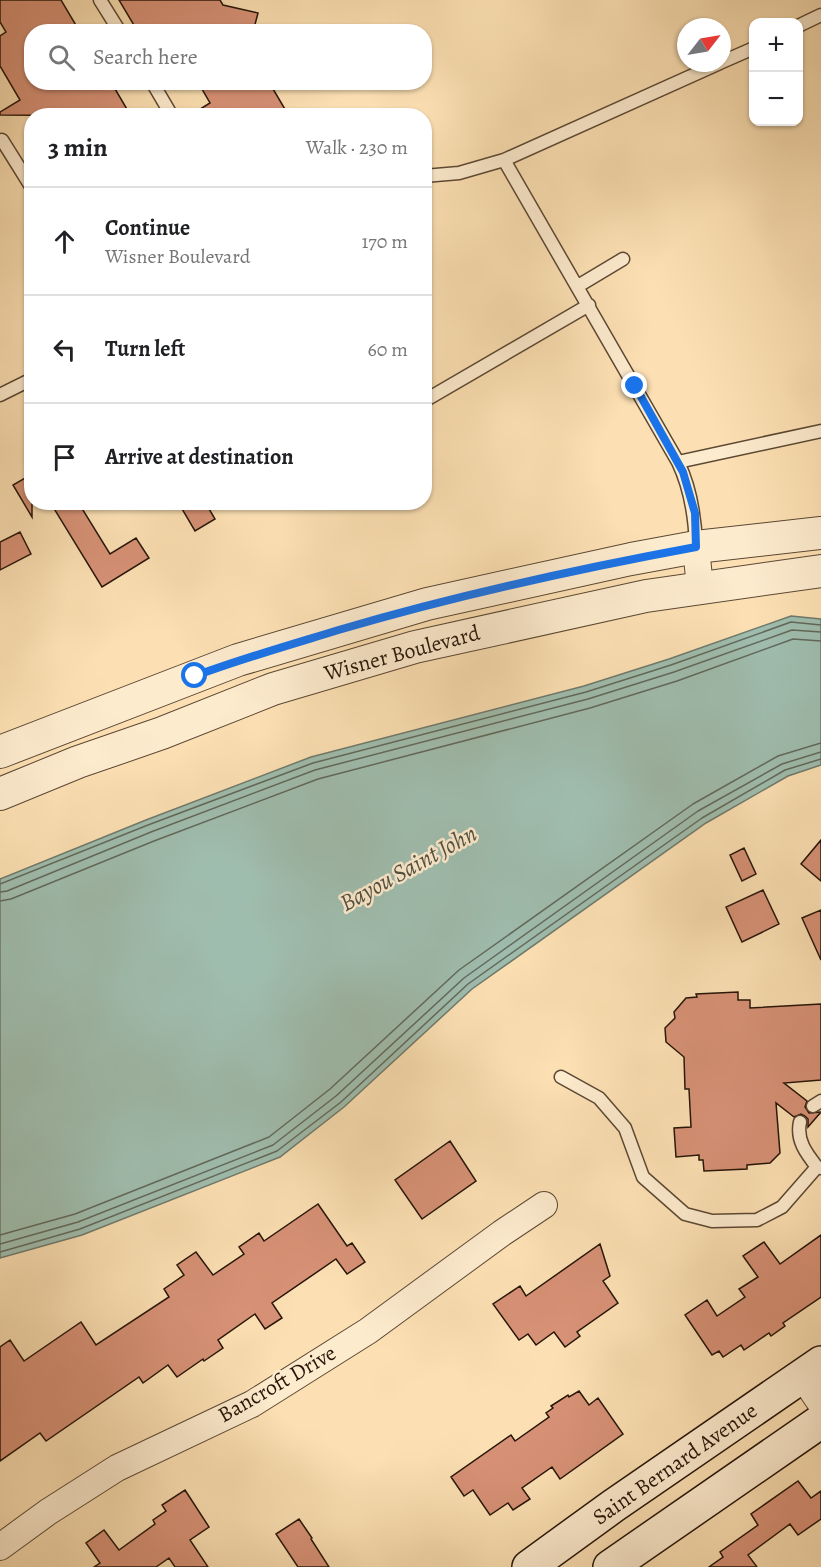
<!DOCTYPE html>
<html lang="en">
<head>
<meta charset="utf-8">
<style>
  body { margin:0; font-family:Alegreya,serif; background:#f2f2f2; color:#202124 }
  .controls { position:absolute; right:18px; top:18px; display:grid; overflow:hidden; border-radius:12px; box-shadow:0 2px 4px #0004 }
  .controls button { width:54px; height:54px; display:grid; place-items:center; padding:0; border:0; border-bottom:2px solid #e0e0e0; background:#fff; color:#202124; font:30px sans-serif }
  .compass { position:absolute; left:677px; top:18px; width:54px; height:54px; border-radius:50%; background:#fff; box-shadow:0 2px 4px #0004; rotate:59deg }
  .stop { position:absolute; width:18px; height:18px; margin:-14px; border:4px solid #1a73e8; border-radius:50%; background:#fff }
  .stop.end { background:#1a73e8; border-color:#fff; box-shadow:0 2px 6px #0008 }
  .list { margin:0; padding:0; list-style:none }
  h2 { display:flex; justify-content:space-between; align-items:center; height:78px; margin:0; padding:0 24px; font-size:26px }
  h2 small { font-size:20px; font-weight:400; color:#757577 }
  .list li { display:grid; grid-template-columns:39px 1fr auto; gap:18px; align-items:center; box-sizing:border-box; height:108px; padding:0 24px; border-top:2px solid #e0e0e0 }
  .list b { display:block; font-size:22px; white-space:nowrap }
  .list p { margin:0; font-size:20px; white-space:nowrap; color:#757577 }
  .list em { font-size:20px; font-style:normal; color:#757577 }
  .icon { flex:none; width:33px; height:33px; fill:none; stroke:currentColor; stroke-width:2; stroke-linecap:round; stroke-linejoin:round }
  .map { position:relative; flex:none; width:821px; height:1567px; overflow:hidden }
  .search { position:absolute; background:#fff; box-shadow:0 2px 4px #0004; left:24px; top:24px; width:408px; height:66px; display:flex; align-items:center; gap:15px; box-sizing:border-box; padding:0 21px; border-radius:24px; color:#757577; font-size:22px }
  .panel { position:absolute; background:#fff; box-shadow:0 2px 4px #0004; left:24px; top:108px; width:408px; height:402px; border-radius:24px }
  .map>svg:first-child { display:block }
  .water { fill:#9fbdae; stroke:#6f7a6c; stroke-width:1.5 }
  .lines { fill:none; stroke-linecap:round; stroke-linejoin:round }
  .shore { stroke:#62695b; stroke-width:1.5 }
  .building { fill:#d79176; stroke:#261508; stroke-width:1.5 }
  .service-casing { stroke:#5c4833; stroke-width:15 }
  .minor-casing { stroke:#5c4833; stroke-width:28 }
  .tertiary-casing { stroke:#5c4833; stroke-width:34 }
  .secondary-casing { stroke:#261508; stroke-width:36 }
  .service { stroke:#fdebce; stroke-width:12 }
  .minor { stroke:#fdebce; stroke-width:26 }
  .tertiary { stroke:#fdebce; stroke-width:32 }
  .secondary { stroke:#fdebce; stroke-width:33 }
  .route { stroke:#1a73e8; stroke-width:8 }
  .labels { text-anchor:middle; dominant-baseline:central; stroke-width:5; stroke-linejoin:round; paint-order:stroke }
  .street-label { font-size:22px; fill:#261508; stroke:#fdebce }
  .water-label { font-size:24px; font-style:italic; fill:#505042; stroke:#fdebce }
</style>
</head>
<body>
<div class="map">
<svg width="821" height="1567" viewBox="0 0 821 1567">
  <rect width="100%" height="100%" fill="#fce0b3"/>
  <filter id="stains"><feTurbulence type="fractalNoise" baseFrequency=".00333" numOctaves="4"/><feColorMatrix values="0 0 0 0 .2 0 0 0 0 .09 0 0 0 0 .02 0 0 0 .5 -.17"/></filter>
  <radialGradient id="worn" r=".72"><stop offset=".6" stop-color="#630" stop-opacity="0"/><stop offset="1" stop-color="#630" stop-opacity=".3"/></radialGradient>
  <path class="water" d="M 791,616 L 821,619 L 821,765 L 788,776 L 706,823 L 472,989 L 344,1107 L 280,1157 L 82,1235 L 0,1258 L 0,879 L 146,820 L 311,757 L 584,686 L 669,659 Z"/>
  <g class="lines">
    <path class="shore" d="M 0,884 L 148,825 L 313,763 L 586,692 L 671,665 L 791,622 L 821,625
      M 0,892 L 7,891 L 151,832 L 315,770 L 588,699 L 674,672 L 792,630 L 821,632
      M 0,901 L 11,899 L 154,841 L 318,779 L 590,708 L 677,681 L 793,639 L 821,641
      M 0,1235 L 75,1214 L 269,1137 L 330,1089 L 459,970 L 693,804 L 778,756 L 821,743
      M 0,1244 L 78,1222 L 273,1145 L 336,1096 L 464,978 L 698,811 L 782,764 L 821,752
      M 0,1252 L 80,1229 L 277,1151 L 341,1102 L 468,984 L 702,818 L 785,770 L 821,759"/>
  </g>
  <path class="building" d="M 0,0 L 61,0 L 80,32 L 32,32 L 32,82 L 111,82 L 131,116 L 0,115 L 0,112 L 20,100 L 0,66 L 0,36 L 6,32 L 0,22 Z
    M 119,0 L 220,0 L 223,5 L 258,13 L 253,32 L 138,32 Z
    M 198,82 L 269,82 L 289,116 L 189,116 L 210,103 Z
    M 32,474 L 32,517 L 13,485 Z
    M 50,502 L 78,502 L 110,554 L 136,538 L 149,558 L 102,587 Z
    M 178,502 L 205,502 L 215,519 L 195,531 Z
    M 20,532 L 31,554 L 0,570 L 0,542 Z
    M 821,840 L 821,881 L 801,864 Z
    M 744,848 L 756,874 L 742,881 L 730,855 Z
    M 763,890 L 779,924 L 742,942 L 726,907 Z
    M 821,910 L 821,960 L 802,918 Z
    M 738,992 L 738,1000 L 750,1000 L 750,1008 L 821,1004 L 821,1080 L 784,1083 L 807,1101 L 805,1107 L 809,1113 L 821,1112 L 808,1127 L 808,1119 L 805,1116 L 801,1114 L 794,1117 L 776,1103 L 780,1153 L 770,1163 L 747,1165 L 747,1169 L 704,1171 L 703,1160 L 699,1160 L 699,1155 L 676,1157 L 674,1128 L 691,1127 L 689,1089 L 685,1089 L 684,1057 L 666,1042 L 665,1028 L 675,1018 L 674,1012 L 686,998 L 697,997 L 696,994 Z
    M 450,1141 L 476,1181 L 422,1219 L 395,1180 Z
    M 318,1204 L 347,1246 L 352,1243 L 365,1262 L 347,1274 L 336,1259 L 272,1303 L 282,1318 L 265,1329 L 255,1314 L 218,1340 L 223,1348 L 204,1361 L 203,1359 L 177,1377 L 168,1365 L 143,1383 L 139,1377 L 46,1441 L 40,1433 L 0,1461 L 0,1347 L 10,1340 L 24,1361 L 81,1322 L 96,1345 L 169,1297 L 164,1289 L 184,1275 L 177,1265 L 196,1252 L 213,1275 L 244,1254 L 239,1247 L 259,1233 L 264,1241 Z
    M 821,1235 L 821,1297 L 783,1323 L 785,1326 L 771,1336 L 769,1333 L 744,1350 L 741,1345 L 723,1357 L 719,1351 L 712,1355 L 685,1315 L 707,1300 L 717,1316 L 745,1297 L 739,1289 L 758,1277 L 743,1256 L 764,1242 L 780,1264 Z
    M 600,1244 L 610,1276 L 603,1281 L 618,1303 L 577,1332 L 580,1336 L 565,1347 L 554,1332 L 536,1345 L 528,1334 L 519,1340 L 493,1304 L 520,1286 L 526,1296 Z
    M 579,1391 L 589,1405 L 598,1398 L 623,1434 L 560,1479 L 552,1467 L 522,1488 L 530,1499 L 513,1510 L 508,1503 L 490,1515 L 473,1490 L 464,1496 L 451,1477 L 511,1435 L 515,1441 L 549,1417 L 546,1413 L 553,1408 L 551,1406 L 568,1395 L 569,1397 Z
    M 798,1481 L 811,1498 L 821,1491 L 821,1519 L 798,1535 L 790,1524 L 748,1555 L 757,1567 L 709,1567 L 723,1557 L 720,1552 L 758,1525 L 751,1514 Z
    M 185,1490 L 209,1527 L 190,1540 L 208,1567 L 175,1567 L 169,1558 L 156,1567 L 94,1567 L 100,1563 L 86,1543 L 104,1530 L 119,1550 L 155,1524 L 153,1520 L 166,1511 L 162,1505 Z
    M 299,1519 L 312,1538 L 311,1539 L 329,1567 L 298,1567 L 276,1534 Z"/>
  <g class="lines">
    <g class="service-casing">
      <path id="service" d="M 100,0 L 120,32
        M 798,26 L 821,15
        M 722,62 L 754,48
        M 152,82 L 172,116
        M 2,140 L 32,188
        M 504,160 L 720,63
        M 424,176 L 459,173 L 504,160 L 678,462 C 691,489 695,516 696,546
        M 578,286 L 623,259
        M 0,395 L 32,379
        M 424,401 L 589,305
        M 678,462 L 821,431
        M 561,1077 L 599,1098 L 625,1128 L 643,1177 L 685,1214 L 712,1221 L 757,1220 L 782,1207 L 817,1167 L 821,1168
        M 813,1106 L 821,1101
        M 800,1122 C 796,1140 806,1153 817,1167"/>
    </g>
    <g class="minor-casing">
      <path id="minor" d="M 696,547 L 700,588
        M 802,1376 L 821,1404
        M 0,1547 L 48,1512 L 117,1468 L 252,1404 L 368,1331 L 502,1233 L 544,1205"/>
    </g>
    <g class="tertiary-casing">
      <path id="tertiary" d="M 0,752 L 238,660 L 427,604 L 631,559 L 696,547 L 821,533
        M 0,794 L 78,762 L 162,733 L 273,689 L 415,647 L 646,596 L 821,571"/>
    </g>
    <g class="secondary-casing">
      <path id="secondary" d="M 529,1567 L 613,1506 L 821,1363
        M 610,1567 L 821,1421"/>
    </g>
    <use href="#service" class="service"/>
    <use href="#minor" class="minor"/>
    <use href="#tertiary" class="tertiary"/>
    <use href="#secondary" class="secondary"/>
  </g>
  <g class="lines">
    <path class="route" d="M 195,676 C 243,658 293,644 342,629 C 458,595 577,569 696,547 L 695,513 L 683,472 L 635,386"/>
  </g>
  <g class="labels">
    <g class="street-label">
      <text transform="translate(402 653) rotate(-15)">Wisner Boulevard</text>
      <text transform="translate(277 1384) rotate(-30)">Bancroft Drive</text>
      <text transform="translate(675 1464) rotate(-35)">Saint Bernard Avenue</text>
    </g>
    <g class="water-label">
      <text transform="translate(408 868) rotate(-29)">Bayou Saint John</text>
    </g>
  </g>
  <rect width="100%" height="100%" filter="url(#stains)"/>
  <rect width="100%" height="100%" fill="url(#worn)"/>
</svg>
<div class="controls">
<button>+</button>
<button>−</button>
</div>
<svg class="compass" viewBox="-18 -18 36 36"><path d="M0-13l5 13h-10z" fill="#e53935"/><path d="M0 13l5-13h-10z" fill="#757577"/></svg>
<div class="stop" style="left:195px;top:676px"></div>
<div class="stop end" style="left:635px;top:386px"></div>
<div class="search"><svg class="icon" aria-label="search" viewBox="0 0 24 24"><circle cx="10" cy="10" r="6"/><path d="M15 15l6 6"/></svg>Search here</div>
<section class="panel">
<h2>3 min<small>Walk · 230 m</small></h2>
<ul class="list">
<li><svg class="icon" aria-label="ahead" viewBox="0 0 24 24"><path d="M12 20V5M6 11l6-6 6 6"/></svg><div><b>Continue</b><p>Wisner Boulevard</p></div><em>170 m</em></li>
<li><svg class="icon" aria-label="left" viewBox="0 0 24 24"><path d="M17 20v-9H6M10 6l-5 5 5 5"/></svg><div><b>Turn left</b></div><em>60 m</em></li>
<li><svg class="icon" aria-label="arrive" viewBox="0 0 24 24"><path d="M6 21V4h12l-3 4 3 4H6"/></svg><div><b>Arrive at destination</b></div></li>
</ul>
</section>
</div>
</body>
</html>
